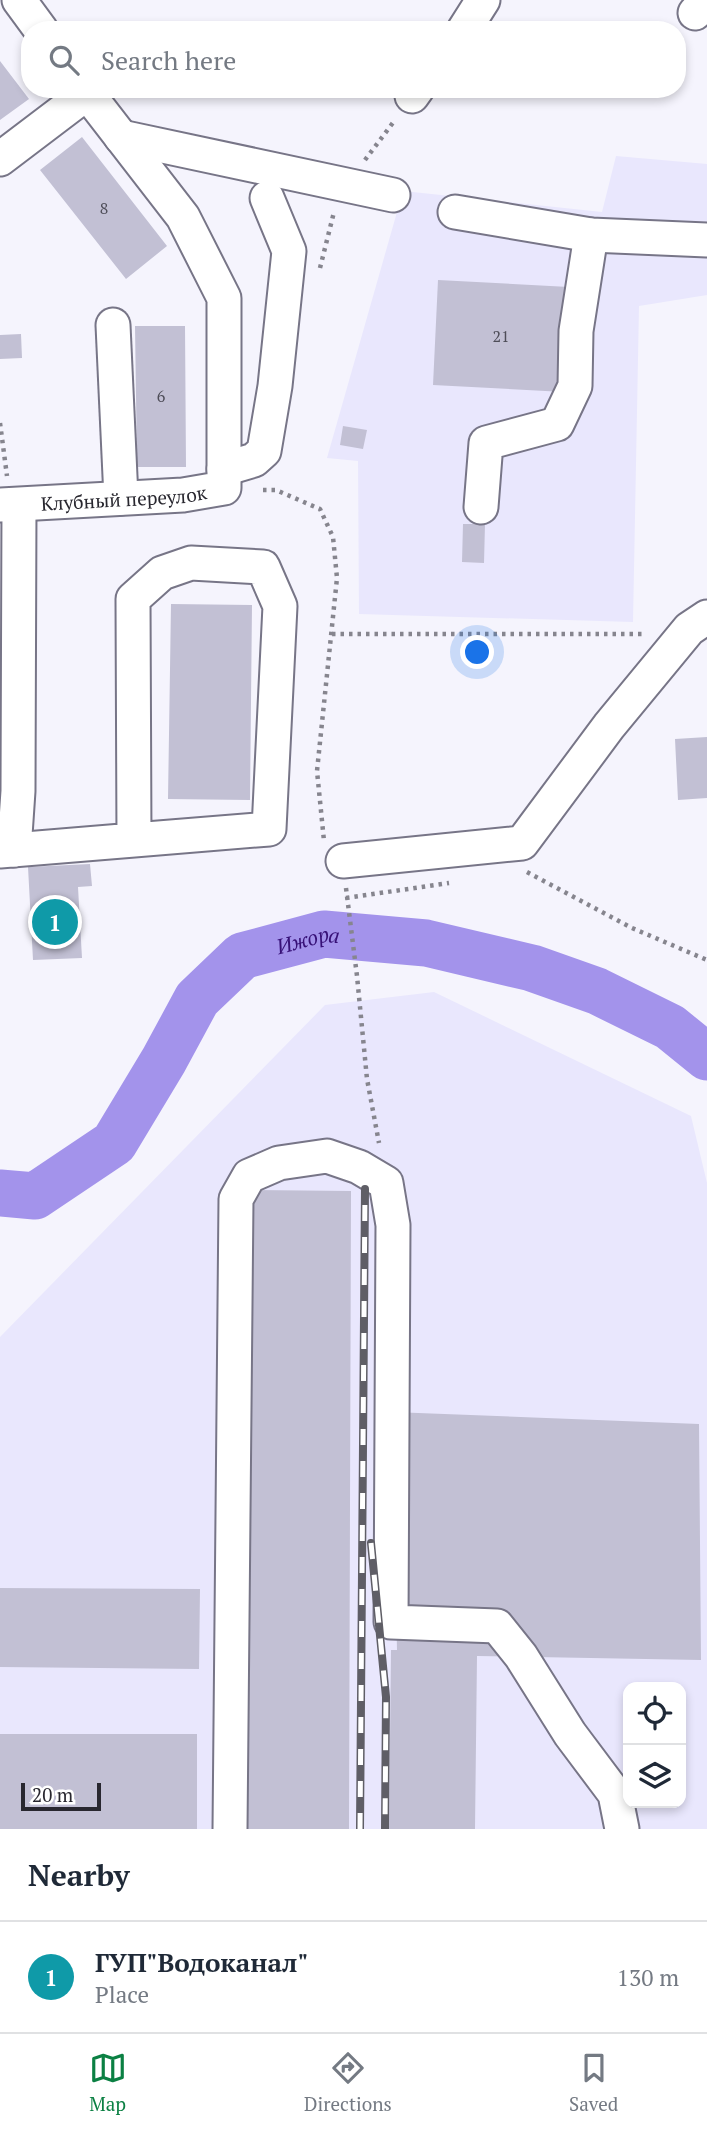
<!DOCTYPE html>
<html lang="en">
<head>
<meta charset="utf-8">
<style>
  body { margin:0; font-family:"PT Serif",serif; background:#f2f2f3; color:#1f2937 }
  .controls { position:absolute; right:21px; bottom:21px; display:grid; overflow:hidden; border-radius:14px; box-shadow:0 4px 10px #0003 }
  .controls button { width:63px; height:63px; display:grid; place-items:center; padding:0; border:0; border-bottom:2px solid #e0e1e3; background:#fff; color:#1f2937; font:35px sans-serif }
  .scale { position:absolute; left:21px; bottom:18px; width:80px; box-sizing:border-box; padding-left:7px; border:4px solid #28272f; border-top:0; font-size:19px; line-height:24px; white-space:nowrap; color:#28272f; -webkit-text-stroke:5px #fff; paint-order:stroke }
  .you { position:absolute; left:478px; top:653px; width:24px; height:24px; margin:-18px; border:5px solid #fff; border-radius:50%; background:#1a73e8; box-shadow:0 0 0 10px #1a73e833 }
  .badge { display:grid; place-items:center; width:46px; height:46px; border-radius:50%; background:#0b8043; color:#fff; font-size:23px; font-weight:700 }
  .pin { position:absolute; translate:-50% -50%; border:4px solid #fff; box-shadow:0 2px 7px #0006 }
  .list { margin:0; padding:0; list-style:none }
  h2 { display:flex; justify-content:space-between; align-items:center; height:91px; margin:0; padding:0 28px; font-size:30px }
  h2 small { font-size:23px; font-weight:400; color:#747a83 }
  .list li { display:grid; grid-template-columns:46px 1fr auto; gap:21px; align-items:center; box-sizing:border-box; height:112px; padding:0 28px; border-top:2px solid #e0e1e3 }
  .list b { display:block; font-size:26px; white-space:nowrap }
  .list p { margin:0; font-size:23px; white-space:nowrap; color:#747a83 }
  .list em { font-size:23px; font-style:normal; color:#747a83 }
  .icon { flex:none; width:38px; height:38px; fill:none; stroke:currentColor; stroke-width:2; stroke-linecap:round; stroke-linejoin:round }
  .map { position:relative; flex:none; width:707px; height:1829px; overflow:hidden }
  .search { position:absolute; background:#fff; box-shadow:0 4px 10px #0003; left:21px; right:21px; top:21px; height:77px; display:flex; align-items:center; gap:18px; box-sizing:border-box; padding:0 24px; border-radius:28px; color:#747a83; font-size:26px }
  .sheet { height:203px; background:#fff }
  nav { display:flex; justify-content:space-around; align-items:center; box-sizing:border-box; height:98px; border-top:2px solid #e0e1e3; background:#fff; font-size:19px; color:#747a83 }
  nav a { display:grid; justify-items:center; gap:4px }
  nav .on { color:#0b8043 }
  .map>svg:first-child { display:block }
  .built { fill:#e9e7fd; fill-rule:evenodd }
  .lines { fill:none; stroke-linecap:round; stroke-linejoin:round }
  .river { stroke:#a393eb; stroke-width:47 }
  .building { fill:#c2c0d4 }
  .minor-casing { stroke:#777587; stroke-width:37 }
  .path { stroke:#86858e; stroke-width:4.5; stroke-dasharray:3.5 5; stroke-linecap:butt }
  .minor { stroke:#fff; stroke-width:33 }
  .rail-casing { stroke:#5f5e66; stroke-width:8 }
  .rail { stroke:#fff; stroke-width:5; stroke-dasharray:16; stroke-linecap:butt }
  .labels { text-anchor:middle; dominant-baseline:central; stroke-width:5; stroke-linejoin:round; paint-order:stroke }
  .number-label { font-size:16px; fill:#4e4d58 }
  .street-label { font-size:19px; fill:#28272f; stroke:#fff }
  .water-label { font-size:21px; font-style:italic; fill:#371177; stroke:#fff }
</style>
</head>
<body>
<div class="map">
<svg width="707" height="1829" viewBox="0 0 707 1829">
  <rect width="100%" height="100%" fill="#f5f4fd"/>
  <path class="built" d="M 616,156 L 707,164 L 707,295 L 639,306 L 633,622 L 359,614 L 358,461 L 327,458 L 403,191 L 602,212 Z
    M 434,992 L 691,1116 L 707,1183 L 707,1829 L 0,1829 L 0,1337 L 325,1005 ZM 628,1687 L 681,1687 L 681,1803 L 628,1803 Z"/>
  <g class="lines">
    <path class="river" id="s1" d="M 0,1193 L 35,1196 L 114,1143 L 164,1060 L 197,999 L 242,956 L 324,934 L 426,943 L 532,968 L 597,991 L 670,1027 L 707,1057"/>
  </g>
  <path class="building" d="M 0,61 L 29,99 L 0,120 Z
    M 82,137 L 167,246 L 126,279 L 40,170 Z
    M 438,280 L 569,287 L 564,392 L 433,385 Z
    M 135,326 L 185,326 L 186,467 L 137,467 Z
    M 21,334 L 22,358 L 0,359 L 0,335 Z
    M 343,426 L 367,430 L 363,449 L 340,445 Z
    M 463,524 L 485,524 L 484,563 L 462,562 Z
    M 171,604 L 252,605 L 250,800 L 168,799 Z
    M 707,737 L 707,798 L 678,800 L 675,739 Z
    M 90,864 L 92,886 L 78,887 L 82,958 L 33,960 L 28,867 Z
    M 246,1190 L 351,1191 L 349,1829 L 244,1829 Z
    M 392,1412 L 699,1424 L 701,1660 L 477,1656 L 475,1829 L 389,1829 L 391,1650 L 397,1650 Z
    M 0,1588 L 200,1589 L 199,1669 L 0,1667 Z
    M 0,1734 L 197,1734 L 197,1829 L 0,1829 Z"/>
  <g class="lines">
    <g class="minor-casing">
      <g id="minor">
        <path d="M 19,0 L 41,30"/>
        <path d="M 695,13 L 706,0"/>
        <path d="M 464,30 L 483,0"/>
        <path d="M 412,96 L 417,89"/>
        <path d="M 121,137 L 393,195"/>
        <path d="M 0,159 L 87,93"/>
        <path d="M 455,212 L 591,235 L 707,240"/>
        <path d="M 113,325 L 121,498"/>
        <path d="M 224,469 L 254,460 L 264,451 L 275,386 L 289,251 L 267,198"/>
        <path id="s2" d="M 0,505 L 183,495 L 224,488 L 224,298 L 183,217 L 84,89"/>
        <path d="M 481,507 L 486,443 L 557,424 L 575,386 L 576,331 L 591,235"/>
        <path d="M 14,850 L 18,791 L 19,505"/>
        <path d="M 0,851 L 134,840 L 133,599 L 162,573 L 191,563 L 263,567 L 280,606 L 269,829 L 134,840"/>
        <path d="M 343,861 L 522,843 L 609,726 L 689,629 L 707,617"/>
        <path d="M 230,1829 L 236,1199 L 249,1176 L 279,1163 L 327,1156 L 359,1167 L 386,1183 L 393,1225 L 391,1622 L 497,1626 L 521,1656 L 570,1734 L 615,1794 L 622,1829"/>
      </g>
    </g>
    <path class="path" d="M 365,160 L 395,120
      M 320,268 L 334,212
      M 0,423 L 7,476
      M 263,490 L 276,490 L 320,509 L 333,537 L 337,578 L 317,771 L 324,841
      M 332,634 L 646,634
      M 527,872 L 632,928 L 707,960
      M 346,888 L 357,976 L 367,1079 L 379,1143
      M 346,898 L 449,883"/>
    <use href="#minor" class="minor"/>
    <g class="rail-casing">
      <path id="rail" d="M 371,1543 L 386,1697 L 385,1829
        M 360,1829 L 365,1189"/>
    </g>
    <use href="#rail" class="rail"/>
  </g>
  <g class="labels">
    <g class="number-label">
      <text x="104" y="208">8</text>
      <text x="501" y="336">21</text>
      <text x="161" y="396">6</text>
    </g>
    <g class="street-label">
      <text stroke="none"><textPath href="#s2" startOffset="124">Клубный переулок</textPath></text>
    </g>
    <g class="water-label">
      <text stroke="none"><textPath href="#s1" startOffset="427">Ижора</textPath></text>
    </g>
  </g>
</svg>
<div class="controls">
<button><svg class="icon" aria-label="locate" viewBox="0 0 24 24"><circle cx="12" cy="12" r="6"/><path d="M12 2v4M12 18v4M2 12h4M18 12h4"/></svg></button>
<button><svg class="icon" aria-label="layers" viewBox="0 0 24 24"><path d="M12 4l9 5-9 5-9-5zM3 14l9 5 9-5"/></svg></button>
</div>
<div class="scale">20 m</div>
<div class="you"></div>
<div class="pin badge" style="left:55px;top:922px;background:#0f9aa8">1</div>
<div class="search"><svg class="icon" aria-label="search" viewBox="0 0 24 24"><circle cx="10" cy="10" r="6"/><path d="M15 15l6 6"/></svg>Search here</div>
</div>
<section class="sheet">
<h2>Nearby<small></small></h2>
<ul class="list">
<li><span class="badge" style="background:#0f9aa8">1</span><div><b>ГУП&quot;Водоканал&quot;</b><p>Place</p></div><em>130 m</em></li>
</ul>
</section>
<nav>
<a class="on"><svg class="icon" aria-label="map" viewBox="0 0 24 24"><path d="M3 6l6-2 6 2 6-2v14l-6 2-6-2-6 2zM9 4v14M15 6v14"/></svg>Map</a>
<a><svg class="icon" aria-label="directions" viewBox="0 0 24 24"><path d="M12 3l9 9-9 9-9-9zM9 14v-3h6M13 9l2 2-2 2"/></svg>Directions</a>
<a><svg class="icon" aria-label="saved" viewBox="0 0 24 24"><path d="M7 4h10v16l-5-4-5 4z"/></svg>Saved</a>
</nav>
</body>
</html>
